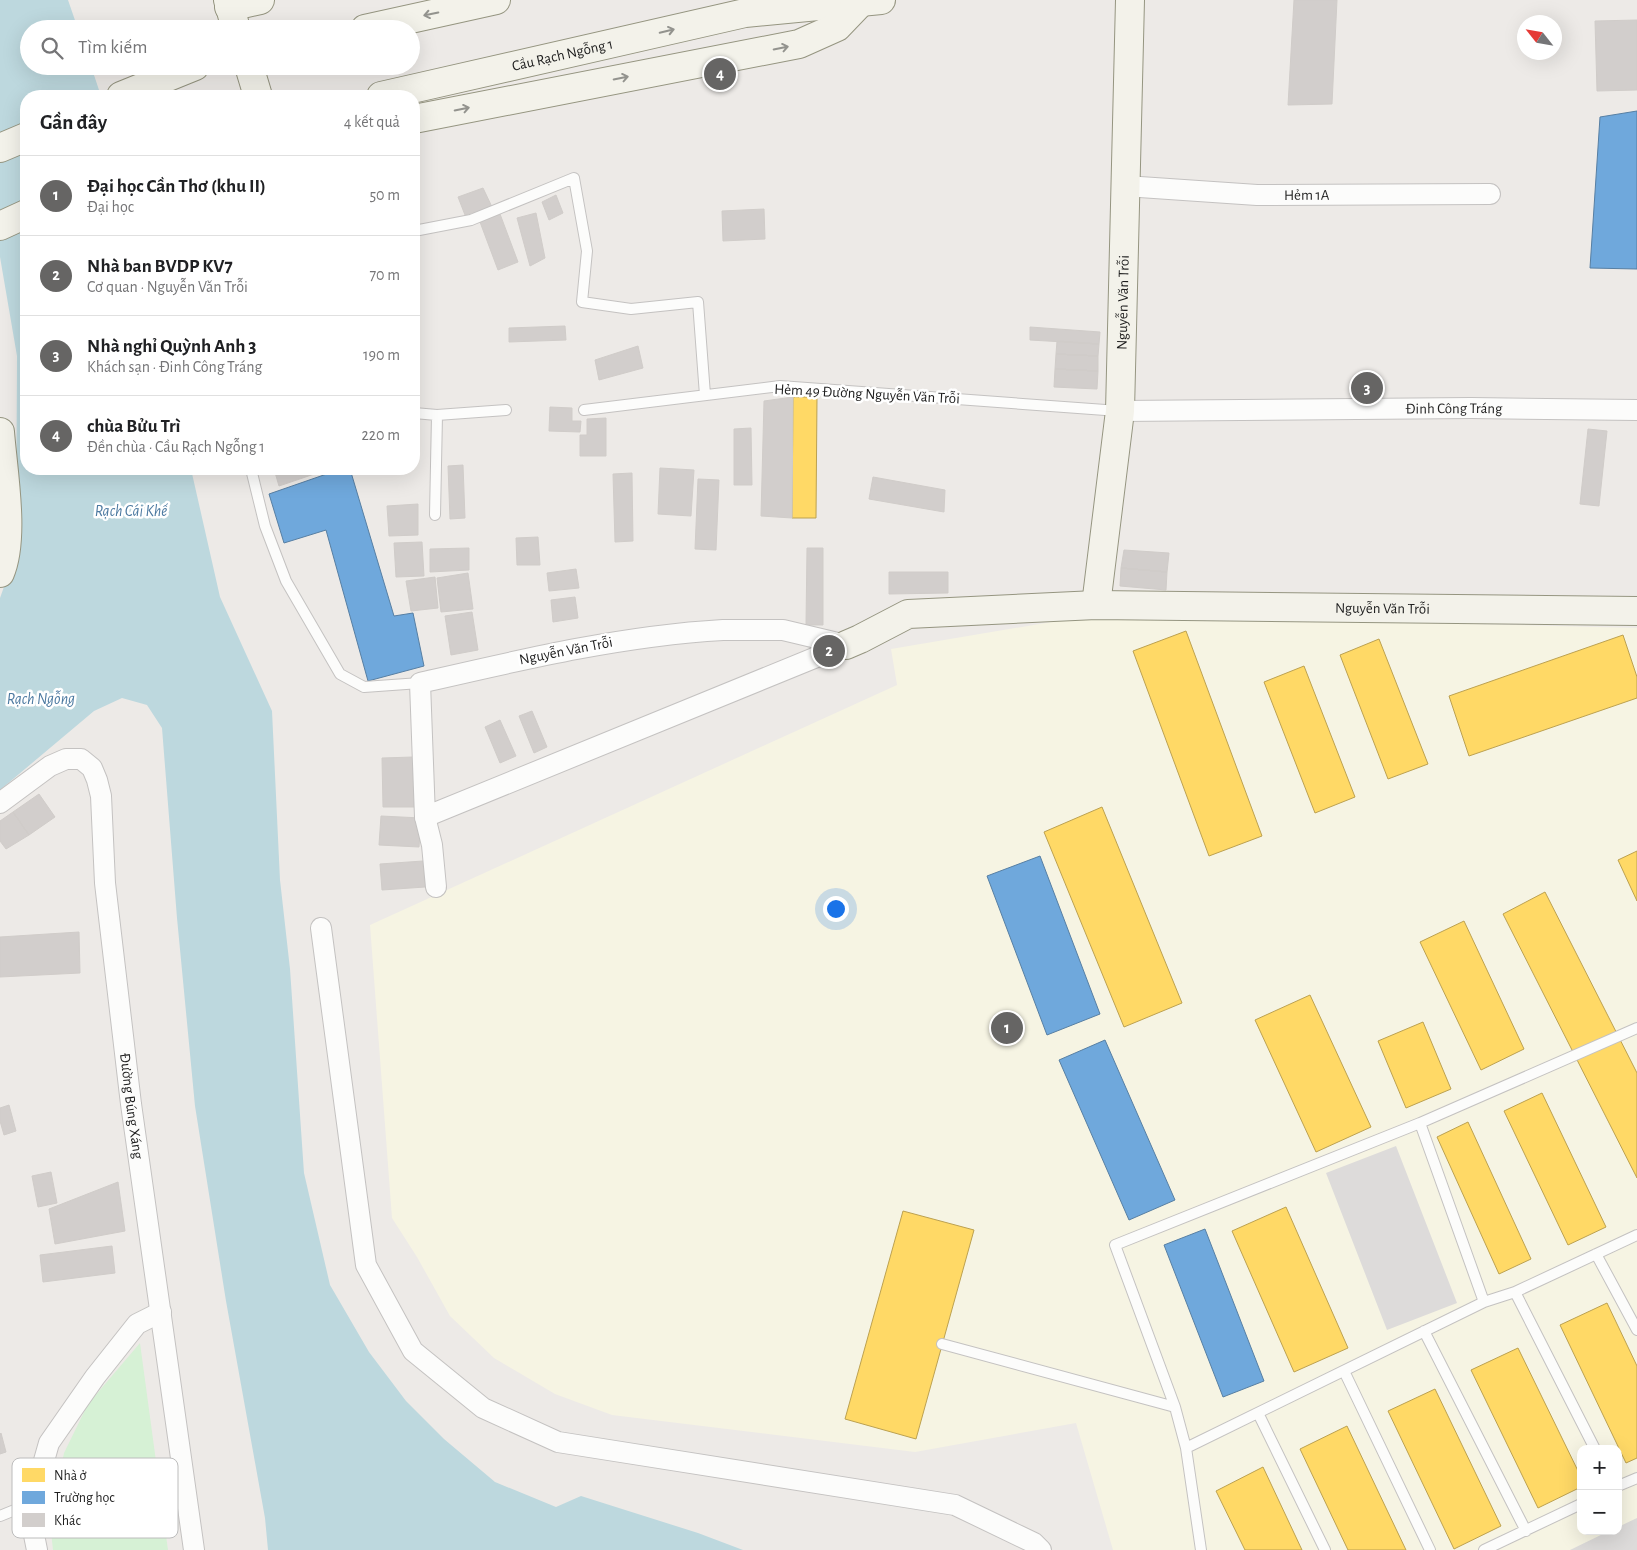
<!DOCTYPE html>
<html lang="vi">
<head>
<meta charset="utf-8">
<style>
  body { margin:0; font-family:"Alegreya Sans",sans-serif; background:#f2f2f2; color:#202124 }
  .controls { position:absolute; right:15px; bottom:15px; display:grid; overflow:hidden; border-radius:10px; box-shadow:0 5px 20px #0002 }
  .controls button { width:45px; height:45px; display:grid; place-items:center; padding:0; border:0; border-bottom:1px solid #e0e0e0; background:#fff; color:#202124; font:25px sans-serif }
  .compass { position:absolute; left:1517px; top:15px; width:45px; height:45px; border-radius:50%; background:#fff; box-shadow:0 5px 20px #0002; rotate:301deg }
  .you { position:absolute; left:835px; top:908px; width:18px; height:18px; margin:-12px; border:4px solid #fff; border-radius:50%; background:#1a73e8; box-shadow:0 0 0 8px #1a73e833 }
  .badge { display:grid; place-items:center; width:32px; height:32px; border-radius:50%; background:#666564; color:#fff; font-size:16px; font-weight:700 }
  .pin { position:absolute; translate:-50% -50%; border:2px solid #fff; box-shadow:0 1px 5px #0006 }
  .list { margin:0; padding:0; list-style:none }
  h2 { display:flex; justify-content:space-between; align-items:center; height:65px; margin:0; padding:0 20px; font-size:21px }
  h2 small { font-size:16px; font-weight:400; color:#757577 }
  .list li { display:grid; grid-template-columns:32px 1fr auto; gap:15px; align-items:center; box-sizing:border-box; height:80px; padding:0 20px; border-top:1px solid #e0e0e0 }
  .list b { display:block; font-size:19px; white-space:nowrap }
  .list p { margin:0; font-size:16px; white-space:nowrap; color:#757577 }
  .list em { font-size:16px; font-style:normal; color:#757577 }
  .icon { flex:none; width:28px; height:28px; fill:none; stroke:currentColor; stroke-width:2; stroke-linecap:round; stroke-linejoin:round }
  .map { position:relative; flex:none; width:1637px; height:1550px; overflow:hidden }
  .search { position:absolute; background:#fff; box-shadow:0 5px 20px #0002; left:20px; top:20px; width:400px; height:55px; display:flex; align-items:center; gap:12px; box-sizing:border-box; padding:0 18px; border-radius:28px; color:#757577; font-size:19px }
  .panel { position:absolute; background:#fff; box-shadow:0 5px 20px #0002; left:20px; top:90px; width:400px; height:385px; border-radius:20px }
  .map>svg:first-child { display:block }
  .education { fill:#f6f4e3; fill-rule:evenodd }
  .park { fill:#d6f1d5 }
  .parking { fill:#dddbda }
  .water { fill:#bdd8de }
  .homes { fill:#ffd966; stroke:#bca150 }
  .schools { fill:#6fa8dc; stroke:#577fa3 }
  .building { fill:#d2cecc; stroke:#d0ccc9 }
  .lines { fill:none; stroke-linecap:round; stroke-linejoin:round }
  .lane-casing { stroke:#c4c2c1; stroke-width:12 }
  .street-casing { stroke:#c4c2c1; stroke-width:22 }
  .secondary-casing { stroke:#959580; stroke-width:30 }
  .lane { stroke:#fcfcfb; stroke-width:10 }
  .street { stroke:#fcfcfb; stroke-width:20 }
  .secondary { stroke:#f3f2ea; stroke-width:28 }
  .oneway { stroke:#93938e }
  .labels { text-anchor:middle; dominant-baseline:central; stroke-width:5; stroke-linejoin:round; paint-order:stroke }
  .street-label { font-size:15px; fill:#1e1e1e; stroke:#fff }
  .water-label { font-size:16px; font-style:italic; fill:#4d7aa1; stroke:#fff }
  .key { fill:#fff; stroke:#bcbcbc; stroke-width:1 }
  .key-label { font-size:14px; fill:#1e1e1e }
</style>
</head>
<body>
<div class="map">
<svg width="1637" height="1550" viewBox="0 0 1637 1550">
  <rect width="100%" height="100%" fill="#edeae7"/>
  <path class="education" d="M 1131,616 L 1637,628 L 1637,1550 L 1113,1550 L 1076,1423 L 915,1452 L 612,1415 L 555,1394 L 494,1358 L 450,1316 L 417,1257 L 392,1218 L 370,925 L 897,685 L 891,649 L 1069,619 ZM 1581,1449 L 1618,1449 L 1618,1531 L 1581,1531 Z"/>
  <path class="park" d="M 140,1343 L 168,1550 L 53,1550 L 50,1522 L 64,1453 L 88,1404 Z"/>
  <path class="parking" d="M 1396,1146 L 1457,1303 L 1387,1330 L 1326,1173 Z
    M 1637,1518 L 1637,1550 L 1570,1550 L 1609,1531 L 1618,1531 L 1618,1527 Z"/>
  <path class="water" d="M 0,0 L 68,0 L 78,29 L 29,29 L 29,66 L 91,66 L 101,96 L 26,96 L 26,469 L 191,469 L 220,597 L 272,711 L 280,880 L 290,969 L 304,1173 L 330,1285 L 369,1352 L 406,1401 L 444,1439 L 495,1482 L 556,1507 L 581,1496 L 698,1533 L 743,1550 L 268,1550 L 265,1518 L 226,1301 L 195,1106 L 177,918 L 162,728 L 147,705 L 122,698 L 94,711 L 0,790 L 0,598 L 16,553 L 17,356 L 0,257 Z"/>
  <path class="homes" d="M 793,397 L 817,397 L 816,518 L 792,518 Z
    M 1186,631 L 1262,836 L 1209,856 L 1133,651 Z
    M 1623,635 L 1637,677 L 1637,698 L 1469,756 L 1449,696 Z
    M 1379,639 L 1428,764 L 1388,779 L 1340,655 Z
    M 1304,666 L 1355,797 L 1315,813 L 1264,682 Z
    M 1102,807 L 1182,1003 L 1124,1027 L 1044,832 Z
    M 1637,851 L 1637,901 L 1618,860 Z
    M 1545,892 L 1637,1073 L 1637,1178 L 1503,914 Z
    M 1464,921 L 1524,1049 L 1481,1070 L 1420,942 Z
    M 1310,995 L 1371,1127 L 1316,1152 L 1255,1020 Z
    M 1423,1022 L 1451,1089 L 1406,1108 L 1378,1041 Z
    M 1542,1093 L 1606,1227 L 1568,1245 L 1504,1111 Z
    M 1468,1122 L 1531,1259 L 1499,1274 L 1437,1137 Z
    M 1286,1207 L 1348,1348 L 1294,1372 L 1232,1231 Z
    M 903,1211 L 974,1230 L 916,1439 L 845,1419 Z
    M 1607,1303 L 1637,1366 L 1637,1458 L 1626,1463 L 1560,1325 Z
    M 1518,1348 L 1581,1477 L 1581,1487 L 1538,1508 L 1471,1370 Z
    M 1435,1389 L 1501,1526 L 1454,1549 L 1388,1411 Z
    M 1347,1426 L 1406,1550 L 1348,1550 L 1300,1449 Z
    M 1263,1467 L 1302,1550 L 1245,1550 L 1216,1491 Z"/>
  <path class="schools" d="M 1637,111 L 1637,269 L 1590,268 L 1600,117 Z
    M 341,469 L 350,469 L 394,616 L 413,613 L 424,666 L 368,681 L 326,530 L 284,543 L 269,494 Z
    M 1040,856 L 1100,1014 L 1047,1035 L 987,876 Z
    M 1105,1040 L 1175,1200 L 1129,1220 L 1059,1060 Z
    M 1205,1229 L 1264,1381 L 1223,1397 L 1164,1245 Z"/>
  <path class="building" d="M 1294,0 L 1337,0 L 1332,104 L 1288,105 Z
    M 1637,20 L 1637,90 L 1597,91 L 1595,21 Z
    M 483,188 L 492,207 L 465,215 L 458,197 Z
    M 556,195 L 563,213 L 549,220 L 542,202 Z
    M 764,209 L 765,239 L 723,241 L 722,211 Z
    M 536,213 L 545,258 L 530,266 L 517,218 Z
    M 500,214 L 518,262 L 498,270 L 480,222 Z
    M 565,326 L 566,340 L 509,342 L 509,328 Z
    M 1030,327 L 1100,332 L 1099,344 L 1030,340 Z
    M 1057,341 L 1099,344 L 1098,356 L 1056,354 Z
    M 638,346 L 643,368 L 599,380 L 595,360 Z
    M 1056,354 L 1098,356 L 1098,371 L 1055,369 Z
    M 1055,369 L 1098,371 L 1097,389 L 1054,387 Z
    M 793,397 L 792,518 L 761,516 L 764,401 Z
    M 550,407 L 572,408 L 572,421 L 581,421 L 580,432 L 549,431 Z
    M 606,418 L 606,456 L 580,456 L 580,435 L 587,435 L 587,419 Z
    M 751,428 L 752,485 L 734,485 L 734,429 Z
    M 1588,429 L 1607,431 L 1599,506 L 1580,504 Z
    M 463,465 L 465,518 L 450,519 L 448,466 Z
    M 660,468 L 694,470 L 691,516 L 658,514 Z
    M 274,469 L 329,469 L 279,486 Z
    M 632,473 L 633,541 L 615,542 L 613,474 Z
    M 873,477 L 945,490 L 944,512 L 869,499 Z
    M 698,479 L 719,480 L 716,550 L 695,549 Z
    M 418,504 L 418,535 L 389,536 L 387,506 Z
    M 538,537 L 540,565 L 517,565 L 516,538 Z
    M 422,542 L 424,576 L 396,577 L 394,543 Z
    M 469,548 L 469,570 L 430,572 L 430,549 Z
    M 807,548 L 823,548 L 823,625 L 806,625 Z
    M 1124,550 L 1169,553 L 1167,572 L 1121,568 Z
    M 1121,568 L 1167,572 L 1166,590 L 1120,586 Z
    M 576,569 L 579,588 L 549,591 L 547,573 Z
    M 889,572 L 948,572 L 948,593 L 889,594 Z
    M 468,573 L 473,609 L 441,612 L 437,578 Z
    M 435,577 L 438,608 L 411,611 L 406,581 Z
    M 575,597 L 578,618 L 553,622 L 551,600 Z
    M 472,612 L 478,650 L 451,655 L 445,616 Z
    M 532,711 L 547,747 L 534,753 L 519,716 Z
    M 500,720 L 516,756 L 500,763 L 485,727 Z
    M 413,757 L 414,807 L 383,807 L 382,758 Z
    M 39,794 L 55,817 L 29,835 L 13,812 Z
    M 13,812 L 29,835 L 6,849 L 0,841 L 0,821 Z
    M 381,816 L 421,818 L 419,847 L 379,845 Z
    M 423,861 L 425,887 L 382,890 L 380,864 Z
    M 79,932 L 80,973 L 0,977 L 0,937 Z
    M 9,1105 L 16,1131 L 4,1135 L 0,1121 L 0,1108 Z
    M 51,1172 L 57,1203 L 38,1207 L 32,1176 Z
    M 118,1182 L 125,1231 L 55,1244 L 49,1209 Z
    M 112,1246 L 115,1273 L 43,1282 L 40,1255 Z
    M 1,1433 L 6,1452 L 0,1454 L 0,1434 Z"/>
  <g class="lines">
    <g class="lane-casing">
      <path id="lane" d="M 414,231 L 471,220 L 574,178 L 587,251 L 582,302 L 631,309 L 698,302 L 705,395
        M 584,410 L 780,386 L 1119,411
        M 414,413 L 437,415 L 506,410
        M 251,469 L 265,526 L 286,581 L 340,674 L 364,687 L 420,683
        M 435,515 L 437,415
        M 1420,1123 L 1484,1302
        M 1596,1254 L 1637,1330
        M 1515,1292 L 1595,1449
        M 1424,1331 L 1526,1531
        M 942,1344 L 1175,1407 L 1186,1448 L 1201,1550
        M 1344,1371 L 1430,1550
        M 1175,1407 L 1115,1245 L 1420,1123 L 1637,1028
        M 1258,1413 L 1325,1550
        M 1186,1448 L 1484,1302 L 1515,1292 L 1637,1235
        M 1618,1486 L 1637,1478
        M 0,1516 L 32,1503
        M 1484,1550 L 1581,1504"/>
    </g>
    <g class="street-casing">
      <g id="street">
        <path id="s1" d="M 1125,186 L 1257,195 L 1490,194"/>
        <path id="s2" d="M 1120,411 L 1471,408 L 1637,410"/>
        <path d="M 723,630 L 783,630 L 846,645 L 425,817 L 420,683 C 520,660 620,636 723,630 Z"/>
        <path id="s3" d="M 0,803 L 50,766 L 66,759 L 81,759 L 92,768 L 97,780 L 101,796 L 105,883 L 131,1104 L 194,1550"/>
        <path d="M 425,817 L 432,845 L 436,887"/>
        <path d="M 321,928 L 366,1265 L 413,1351 L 483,1408 L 558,1442 L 955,1505 L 1034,1543 L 1041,1550"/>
        <path d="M 37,1550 L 31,1520 L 32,1503 L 49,1443 L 95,1377 L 137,1324 L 161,1312"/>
      </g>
    </g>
    <g class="secondary-casing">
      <g id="secondary">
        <path d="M 228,0 L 236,29"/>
        <path d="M 229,7 L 260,0"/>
        <path d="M 365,29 L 496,0"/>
        <path d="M 249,66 L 258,96"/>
        <path d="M 121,96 L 195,66"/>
        <path id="s4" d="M 381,96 L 745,13 L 881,0"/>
        <path d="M 414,119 L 799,44 L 837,27 L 861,2"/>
        <path d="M 0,148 L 26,137"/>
        <path d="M 0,226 L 26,214"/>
        <path d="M 0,432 C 3,471 15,538 0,573"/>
        <path id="s5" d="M 1096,605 L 1120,411 L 1130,0"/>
        <path id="s6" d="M 846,645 L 860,639 L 908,614 L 1096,605 L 1637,611"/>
      </g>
    </g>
    <use href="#lane" class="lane"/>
    <use href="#street" class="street"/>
    <use href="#secondary" class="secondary"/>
  </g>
  <defs><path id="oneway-shaft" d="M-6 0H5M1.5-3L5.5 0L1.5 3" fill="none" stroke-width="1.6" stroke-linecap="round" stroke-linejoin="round" transform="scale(1.25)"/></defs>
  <g class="oneway">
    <use href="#oneway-shaft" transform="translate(431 14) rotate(168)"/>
    <use href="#oneway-shaft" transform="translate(667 31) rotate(-13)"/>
    <use href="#oneway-shaft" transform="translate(781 48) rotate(-11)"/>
    <use href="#oneway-shaft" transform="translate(621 78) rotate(-11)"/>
    <use href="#oneway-shaft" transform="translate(462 109) rotate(-11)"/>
  </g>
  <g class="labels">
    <g class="street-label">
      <text stroke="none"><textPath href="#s4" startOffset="186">Cầu Rạch Ngỗng 1</textPath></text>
      <text stroke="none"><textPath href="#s1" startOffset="182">Hẻm 1A</textPath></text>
      <text stroke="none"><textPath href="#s5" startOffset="304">Nguyễn Văn Trỗi</textPath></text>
      <text transform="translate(867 394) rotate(3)">Hẻm 49 Đường Nguyễn Văn Trỗi</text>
      <text stroke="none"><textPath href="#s2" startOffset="334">Đinh Công Tráng</textPath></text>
      <text stroke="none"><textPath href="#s6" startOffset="544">Nguyễn Văn Trỗi</textPath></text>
      <text transform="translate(566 651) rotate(-11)">Nguyễn Văn Trỗi</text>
      <text stroke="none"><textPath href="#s3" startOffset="450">Đường Búng Xáng</textPath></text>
    </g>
    <g class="water-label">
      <text x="131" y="511">Rạch Cái Khế</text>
      <text x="41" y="699">Rạch Ngỗng</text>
    </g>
  </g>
  <rect x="12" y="1458" width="166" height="80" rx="8" class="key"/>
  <rect x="22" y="1468" width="23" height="14" fill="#ffd966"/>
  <rect x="22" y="1491" width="23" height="13" fill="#6fa8dc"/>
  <rect x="22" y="1513" width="23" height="14" fill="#d2cecc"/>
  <g class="key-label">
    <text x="54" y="1480">Nhà ở</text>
    <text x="54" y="1502">Trường học</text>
    <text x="54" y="1525">Khác</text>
  </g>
</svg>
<div class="controls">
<button>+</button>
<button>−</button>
</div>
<svg class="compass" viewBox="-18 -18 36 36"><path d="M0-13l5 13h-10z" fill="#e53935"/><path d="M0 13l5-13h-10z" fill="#757577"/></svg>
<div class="you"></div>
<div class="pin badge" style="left:1007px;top:1028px">1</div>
<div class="pin badge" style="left:829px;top:651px">2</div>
<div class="pin badge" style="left:1367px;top:388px">3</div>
<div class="pin badge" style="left:720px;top:74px">4</div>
<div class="search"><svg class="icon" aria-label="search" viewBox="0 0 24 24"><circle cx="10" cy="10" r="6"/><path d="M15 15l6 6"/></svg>Tìm kiếm</div>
<section class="panel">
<h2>Gần đây<small>4 kết quả</small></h2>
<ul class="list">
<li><span class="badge">1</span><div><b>Đại học Cần Thơ (khu II)</b><p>Đại học</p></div><em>50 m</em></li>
<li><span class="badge">2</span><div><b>Nhà ban BVDP KV7</b><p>Cơ quan · Nguyễn Văn Trỗi</p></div><em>70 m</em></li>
<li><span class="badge">3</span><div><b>Nhà nghỉ Quỳnh Anh 3</b><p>Khách sạn · Đinh Công Tráng</p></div><em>190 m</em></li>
<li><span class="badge">4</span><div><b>chùa Bửu Trì</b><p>Đền chùa · Cầu Rạch Ngỗng 1</p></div><em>220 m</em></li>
</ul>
</section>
</div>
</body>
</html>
